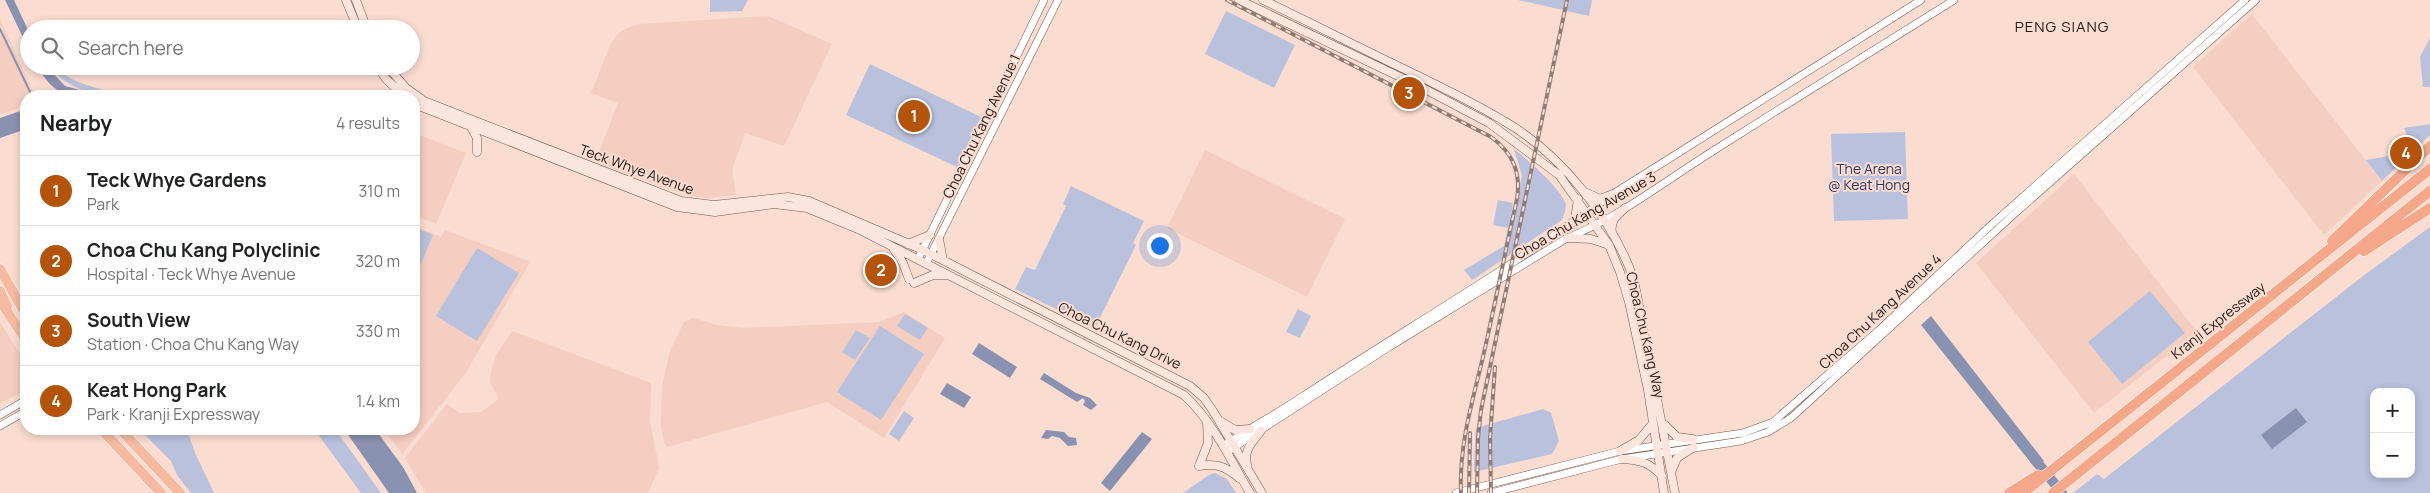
<!DOCTYPE html>
<html lang="en">
<head>
<meta charset="utf-8">
<style>
  body { margin:0; font-family:Manrope,sans-serif; background:#f2f2f2; color:#202124 }
  .controls { position:absolute; right:15px; bottom:15px; display:grid; overflow:hidden; border-radius:10px; box-shadow:0 2px 8px #0003 }
  .controls button { width:45px; height:45px; display:grid; place-items:center; padding:0; border:0; border-bottom:1px solid #e0e0e0; background:#fff; color:#202124; font:25px sans-serif }
  .you { position:absolute; left:1159px; top:245px; width:18px; height:18px; margin:-12px; border:4px solid #fff; border-radius:50%; background:#1a73e8; box-shadow:0 0 0 8px #1a73e833 }
  .badge { display:grid; place-items:center; width:32px; height:32px; border-radius:50%; background:#b45309; color:#fff; font-size:16px; font-weight:700 }
  .pin { position:absolute; translate:-50% -50%; border:2px solid #fff; box-shadow:0 1px 5px #0006 }
  .list { margin:0; padding:0; list-style:none }
  h2 { display:flex; justify-content:space-between; align-items:center; height:65px; margin:0; padding:0 20px; font-size:21px }
  h2 small { font-size:16px; font-weight:400; color:#757577 }
  .list li { display:grid; grid-template-columns:32px 1fr auto; gap:15px; align-items:center; box-sizing:border-box; height:70px; padding:0 20px; border-top:1px solid #e0e0e0 }
  .list b { display:block; font-size:19px; white-space:nowrap }
  .list p { margin:0; font-size:16px; white-space:nowrap; color:#757577 }
  .list em { font-size:16px; font-style:normal; color:#757577 }
  .icon { flex:none; width:28px; height:28px; fill:none; stroke:currentColor; stroke-width:2; stroke-linecap:round; stroke-linejoin:round }
  .map { position:relative; flex:none; width:2430px; height:493px; overflow:hidden }
  .search { position:absolute; background:#fff; box-shadow:0 2px 8px #0003; left:20px; top:20px; width:400px; height:55px; display:flex; align-items:center; gap:12px; box-sizing:border-box; padding:0 18px; border-radius:28px; color:#757577; font-size:19px }
  .panel { position:absolute; background:#fff; box-shadow:0 2px 8px #0003; left:20px; top:90px; width:400px; height:345px; border-radius:20px }
  .map>svg:first-child { display:block }
  .built { fill:#f4cec0 }
  .green { fill:#bac1dc; fill-rule:evenodd }
  .water { fill:#8a92b1 }
  .lines { fill:none; stroke-linecap:round; stroke-linejoin:round }
  .stream { stroke:#8a92b1; stroke-width:2 }
  .river { stroke:#8a92b1; stroke-width:10 }
  .tertiary-casing { stroke:#735a50; stroke-width:8 }
  .secondary-casing { stroke:#735a50; stroke-width:9 }
  .trunk-casing { stroke:#fff; stroke-width:11 }
  .motorway-casing { stroke:#fff; stroke-width:11 }
  .tertiary { stroke:#fff; stroke-width:7 }
  .secondary { stroke:#fce5dc; stroke-width:8 }
  .trunk { stroke:#f6baa0; stroke-width:10 }
  .motorway { stroke:#f4a889; stroke-width:10 }
  .rail-casing { stroke:#917c74; stroke-width:4 }
  .rail { stroke:#fadcd0; stroke-width:2; stroke-dasharray:5.5; stroke-linecap:butt }
  .labels { text-anchor:middle; dominant-baseline:central; stroke-width:4; stroke-linejoin:round; paint-order:stroke }
  .street-label { font-size:14px; fill:#241915; stroke:#fadcd0 }
  .park-label { font-size:14px; fill:#2d3561; stroke:#fadcd0 }
  .neighbourhood-label { font-size:15px; letter-spacing:1px; fill:#241915; stroke:#fadcd0 }
</style>
</head>
<body>
<div class="map">
<svg width="2430" height="493" viewBox="0 0 2430 493">
  <rect width="100%" height="100%" fill="#fadcd0"/>
  <path class="built" d="M 2252,14 L 2382,181 L 2324,235 L 2193,67 Z
    M 768,16 L 832,44 L 784,146 L 745,133 L 732,170 L 736,195 L 708,198 L 686,195 L 595,162 L 618,103 L 591,93 L 611,43 L 619,33 L 629,27 L 640,24 Z
    M 0,19 L 35,96 L 26,96 L 26,105 L 0,115 Z
    M 414,133 L 466,153 L 436,224 L 414,215 Z
    M 1205,150 L 1345,219 L 1307,297 L 1167,228 Z
    M 2074,174 L 2197,332 L 2094,413 L 1976,263 Z
    M 419,228 L 441,237 L 445,230 L 528,261 L 529,264 L 465,374 L 402,454 L 383,429 L 414,429 L 414,234 L 416,235 Z
    M 904,312 L 945,338 L 884,438 L 827,402 L 667,447 L 664,442 L 661,426 L 662,386 L 670,351 L 684,322 L 693,318 L 717,325 L 742,328 L 880,322 Z
    M 0,322 L 26,363 L 26,390 L 0,403 Z
    M 512,331 L 651,383 L 650,421 L 659,468 L 648,493 L 426,493 L 405,458 L 447,404 L 460,413 L 481,412 L 499,399 L 490,382 L 491,372 L 496,355 Z"/>
  <path class="green" d="M 710,0 L 748,0 L 742,11 L 710,12 Z
    M 1518,0 L 1592,0 L 1589,16 Z
    M 1226,11 L 1295,45 L 1274,88 L 1205,54 Z
    M 2430,38 L 2430,87 L 2423,87 L 2420,57 Z
    M 870,64 L 981,117 L 957,167 L 846,115 Z
    M 49,66 L 56,66 C 72,86 98,86 120,96 C 92,96 67,88 49,66 Z
    M 2430,124 L 2430,135 L 2382,181 L 2366,160 L 2399,154 C 2407,147 2409,137 2404,128 Z
    M 1905,132 L 1908,219 L 1834,221 L 1831,134 Z
    M 1514,149 C 1527,159 1563,190 1566,205 C 1566,210 1564,215 1562,220 L 1472,280 L 1464,270 L 1504,246 L 1508,228 L 1493,225 L 1498,200 L 1513,203 L 1510,223 L 1522,176 Z
    M 1071,186 L 1144,221 L 1133,243 L 1136,245 L 1095,328 L 1015,289 L 1026,267 L 1035,270 L 1066,206 L 1063,204 Z
    M 2430,227 L 2430,493 L 2073,493 L 2097,474 L 2104,479 L 2363,276 ZM 2374,392 L 2411,392 L 2411,474 L 2374,474 Z
    M 419,229 L 433,235 L 420,266 L 414,263 L 414,234 L 417,235 Z
    M 477,248 L 519,273 L 477,341 L 436,316 Z
    M 2150,291 L 2185,333 L 2122,384 L 2088,342 Z
    M 1298,309 L 1311,316 L 1300,338 L 1286,332 Z
    M 905,314 L 928,328 L 920,340 L 897,326 Z
    M 880,326 L 924,354 L 881,420 L 837,392 Z
    M 856,330 L 870,338 L 855,360 L 842,352 Z
    M 1543,409 L 1551,413 L 1559,441 L 1552,454 L 1474,472 L 1476,428 Z
    M 904,411 L 914,418 L 899,441 L 889,434 Z
    M 139,429 L 187,429 L 195,453 L 214,493 L 191,493 L 177,475 L 171,461 Z
    M 314,429 L 335,429 L 381,493 L 361,493 Z
    M 1215,473 L 1227,479 L 1236,493 L 1183,493 L 1209,475 Z"/>
  <path class="water" d="M 5,0 L 14,0 L 29,32 L 29,50 Z
    M 37,66 L 46,66 L 65,86 L 102,96 C 67,96 56,98 37,66 Z
    M 26,109 L 26,129 L 0,138 L 0,118 Z
    M 1931,316 L 2044,461 L 2035,468 L 1921,325 Z
    M 979,343 L 1017,367 L 1010,378 L 972,354 Z
    M 1044,373 L 1076,393 L 1090,398 L 1097,405 L 1091,410 L 1083,405 L 1085,401 L 1083,398 L 1077,402 L 1040,379 Z
    M 947,383 L 971,397 L 964,408 L 940,394 Z
    M 2296,408 L 2307,422 L 2272,449 L 2261,435 Z
    M 344,429 L 375,429 L 403,467 L 417,493 L 389,493 Z
    M 1046,430 L 1064,432 L 1069,437 L 1076,438 L 1077,445 L 1068,446 L 1060,438 L 1052,436 L 1048,439 L 1041,438 Z
    M 1142,432 L 1152,439 L 1110,491 L 1101,483 Z"/>
  <g class="lines">
    <path class="stream" d="M 0,29 L 32,96"/>
    <path class="river" d="M 2032,456 L 2062,493"/>
    <g class="tertiary-casing">
      <path id="tertiary" d="M 918,259 L 1044,0
        M 926,264 L 1058,0
        M 0,415 L 26,400
        M 0,426 L 26,411
        M 1226,444 C 1250,428 1276,414 1300,398 C 1404,330 1512,267 1613,194 L 1921,0
        M 1230,450 L 1389,347 L 1567,238 C 1620,217 1665,181 1713,151 C 1793,100 1874,50 1954,0
        M 1456,493 L 1620,451 L 1743,433 L 1773,422 L 1878,331 L 1990,226 L 2245,0
        M 1491,493 L 1622,459 L 1741,441 L 1768,432 L 1791,418 L 2012,216 L 2256,0"/>
    </g>
    <g class="secondary-casing">
      <path id="secondary" d="M 346,0 L 358,29
        M 356,0 L 367,29
        M 1239,0 L 1421,87 L 1489,123 L 1559,175 L 1609,245 L 1620,272 L 1629,302 L 1648,390 L 1664,493
        M 1263,0 C 1309,22 1354,45 1400,67 C 1435,84 1471,101 1504,121 C 1560,153 1613,219 1634,280 L 1675,493
        M 377,66 L 386,79 L 404,96
        M 387,66 L 406,88 L 424,101 L 681,201 L 714,205 L 788,197 L 809,201 L 923,250 L 1190,386 L 1204,398 L 1213,411 L 1262,493
        M 414,104 L 677,207 L 715,212 L 774,204 L 807,208 L 858,229 L 1184,395 C 1214,423 1230,459 1250,493
        M 471,127 L 477,138 L 477,152
        M 1587,193 L 1600,199 L 1613,194
        M 1567,229 L 1575,219 L 1578,199
        M 1612,233 C 1610,221 1616,216 1625,208
        M 1567,238 L 1591,239 L 1609,245
        M 939,239 L 943,260
        M 908,244 L 930,235
        M 893,248 L 903,263 L 909,279
        M 914,283 L 933,275 L 948,275
        M 1222,422 L 1235,430 L 1250,429
        M 1665,425 L 1677,437 L 1693,439
        M 1620,451 L 1639,440 L 1653,423
        M 1622,459 C 1640,460 1649,462 1662,476
        M 1247,465 C 1243,451 1252,442 1261,431
        M 1199,466 C 1216,463 1225,466 1239,478
        M 1199,466 L 1208,443 L 1207,422
        M 1672,470 L 1677,458 L 1694,447"/>
    </g>
    <g class="trunk-casing">
      <path id="trunk" d="M 0,269 L 26,315
        M 0,291 L 7,306
        M 0,301 L 26,340
        M 101,429 L 161,493
        M 120,429 L 180,493"/>
    </g>
    <g class="motorway-casing">
      <path id="motorway" d="M 2332,241 L 2430,146
        M 2364,251 L 2430,208
        M 2009,493 L 2038,475
        M 2023,493 L 2430,169
        M 2053,493 L 2430,191"/>
    </g>
    <use href="#tertiary" class="tertiary"/>
    <use href="#secondary" class="secondary"/>
    <use href="#trunk" class="trunk"/>
    <use href="#motorway" class="motorway"/>
    <g class="rail-casing">
      <path id="rail" d="M 1227,0 L 1491,137 C 1513,153 1521,172 1517,199 C 1505,252 1495,305 1483,357 C 1472,403 1459,445 1461,493
        M 1469,493 L 1470,433
        M 1477,493 L 1478,438 L 1481,410 L 1567,0
        M 1491,493 L 1490,438 L 1495,367"/>
    </g>
    <use href="#rail" class="rail"/>
  </g>
  <g class="labels">
    <g class="street-label">
      <text transform="translate(981 126) rotate(-64)">Choa Chu Kang Avenue 1</text>
      <text transform="translate(637 169) rotate(20)">Teck Whye Avenue</text>
      <text transform="translate(1585 215) rotate(-30)">Choa Chu Kang Avenue 3</text>
      <text transform="translate(1880 311) rotate(-43)">Choa Chu Kang Avenue 4</text>
      <text transform="translate(2218 320) rotate(-38)">Kranji Expressway</text>
      <text transform="translate(1120 335) rotate(26)">Choa Chu Kang Drive</text>
      <text transform="translate(1646 335) rotate(77)">Choa Chu Kang Way</text>
    </g>
    <g class="park-label">
      <text x="1869" y="168">The Arena<tspan x="1869" dy="16">@ Keat Hong</tspan></text>
    </g>
    <g class="neighbourhood-label">
      <text x="2062" y="26">PENG SIANG</text>
    </g>
  </g>
</svg>
<div class="controls">
<button>+</button>
<button>−</button>
</div>
<div class="you"></div>
<div class="pin badge" style="left:914px;top:116px">1</div>
<div class="pin badge" style="left:881px;top:270px">2</div>
<div class="pin badge" style="left:1409px;top:93px">3</div>
<div class="pin badge" style="left:2406px;top:153px">4</div>
<div class="search"><svg class="icon" aria-label="search" viewBox="0 0 24 24"><circle cx="10" cy="10" r="6"/><path d="M15 15l6 6"/></svg>Search here</div>
<section class="panel">
<h2>Nearby<small>4 results</small></h2>
<ul class="list">
<li><span class="badge">1</span><div><b>Teck Whye Gardens</b><p>Park</p></div><em>310 m</em></li>
<li><span class="badge">2</span><div><b>Choa Chu Kang Polyclinic</b><p>Hospital · Teck Whye Avenue</p></div><em>320 m</em></li>
<li><span class="badge">3</span><div><b>South View</b><p>Station · Choa Chu Kang Way</p></div><em>330 m</em></li>
<li><span class="badge">4</span><div><b>Keat Hong Park</b><p>Park · Kranji Expressway</p></div><em>1.4 km</em></li>
</ul>
</section>
</div>
</body>
</html>
